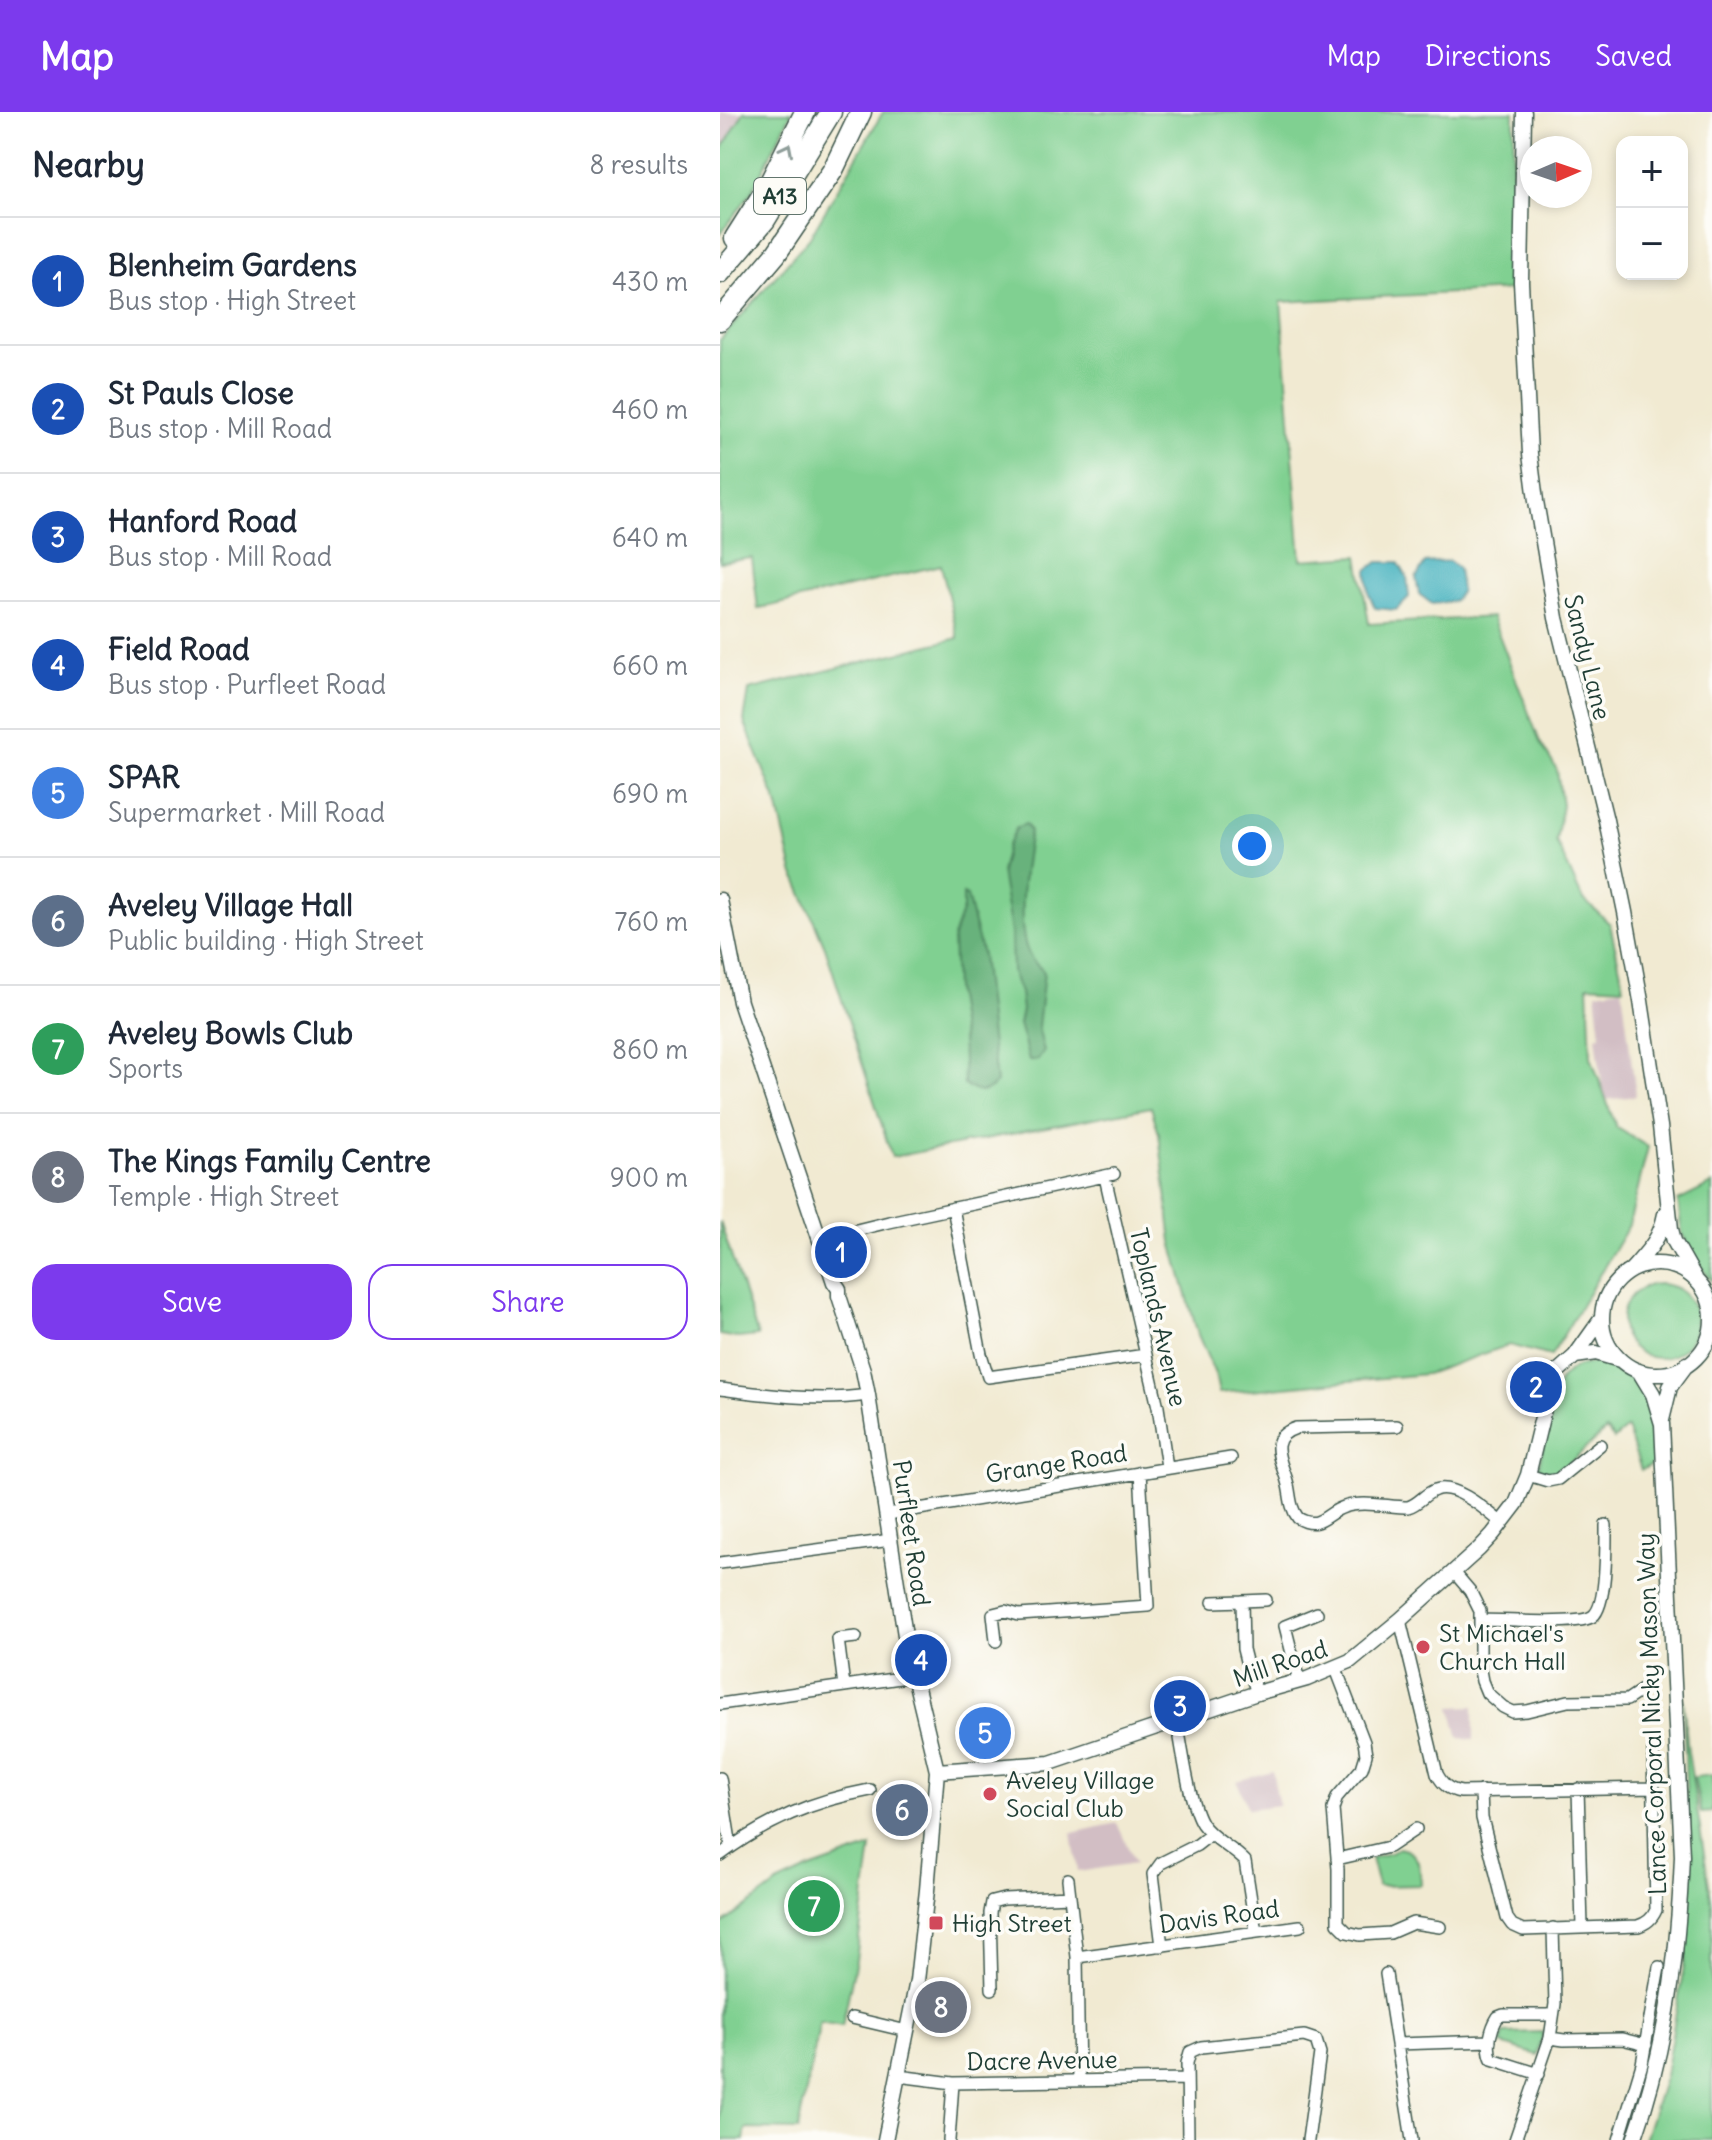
<!DOCTYPE html>
<html lang="en">
<head>
<meta charset="utf-8">
<style>
  body { margin:0; font-family:Delius,sans-serif; background:#f6f6f7; color:#1f2937 }
  .controls { position:absolute; right:24px; top:24px; display:grid; overflow:hidden; border-radius:16px; box-shadow:0 4px 12px #0003 }
  .controls button { width:72px; height:72px; display:grid; place-items:center; padding:0; border:0; border-bottom:2px solid #e0e1e3; background:#fff; color:#1f2937; font:40px sans-serif }
  .compass { position:absolute; left:800px; top:24px; width:72px; height:72px; border-radius:50%; background:#fff; box-shadow:0 4px 12px #0003; rotate:88deg }
  .you { position:absolute; left:532px; top:734px; width:28px; height:28px; margin:-20px; border:6px solid #fff; border-radius:50%; background:#1a73e8; box-shadow:0 0 0 12px #1a73e833 }
  .badge { display:grid; place-items:center; width:52px; height:52px; border-radius:50%; background:#7c3aed; color:#fff; font-size:26px; font-weight:700 }
  .pin { position:absolute; translate:-50% -50%; border:4px solid #fff; box-shadow:0 2px 8px #0006 }
  .list { margin:0; padding:0; list-style:none }
  h2 { display:flex; justify-content:space-between; align-items:center; height:104px; margin:0; padding:0 32px; font-size:34px }
  h2 small { font-size:26px; font-weight:400; color:#747a83 }
  .list li { display:grid; grid-template-columns:52px 1fr auto; gap:24px; align-items:center; box-sizing:border-box; height:128px; padding:0 32px; border-top:2px solid #e0e1e3 }
  .list b { display:block; font-size:30px; white-space:nowrap }
  .list p { margin:0; font-size:26px; white-space:nowrap; color:#747a83 }
  .list em { font-size:26px; font-style:normal; color:#747a83 }
  .actions { display:flex; gap:16px; padding:24px 32px }
  .actions a { flex:1; padding:18px 0; border:2px solid #7c3aed; border-radius:24px; text-align:center; font-size:28px; color:#7c3aed }
  .actions .main { background:#7c3aed; color:#fff }
  .map { position:relative; flex:none; width:992px; height:2028px; overflow:hidden }
  header { display:flex; align-items:center; gap:48px; box-sizing:border-box; height:112px; padding:0 40px; background:#7c3aed; color:#fff }
  header strong { font-size:38px }
  nav { display:flex; gap:44px; margin-inline-start:auto; font-size:28px }
  main { display:flex }
  aside { flex:1; background:#fff }
  .map>svg:first-child { display:block }
  .industrial { fill:#d2bec4 }
  .green { fill:#80d091; stroke:#508662; stroke-width:2 }
  .forest { fill:#68b27b; stroke:#447858; stroke-width:2 }
  .water { fill:#43b1be; stroke:#317779; stroke-width:2 }
  .lines { fill:none; stroke-linecap:round; stroke-linejoin:round }
  .street-casing { stroke:#3e574c; stroke-width:14 }
  .secondary-casing { stroke:#3e574c; stroke-width:17 }
  .highway-casing { stroke:#3e574c; stroke-width:23 }
  .street { stroke:#fff; stroke-width:11 }
  .secondary { stroke:#fff; stroke-width:14 }
  .highway { stroke:#fff; stroke-width:20 }
  .oneway { stroke:#8f9e9a }
  .poi-dot { fill:#d1495b; stroke:#fdfcf7; stroke-width:3 }
  .labels { text-anchor:middle; dominant-baseline:central; stroke-width:7; stroke-linejoin:round; paint-order:stroke }
  .shield { fill:#fdfcf7; stroke:#62766e; stroke-width:2 }
  .shield-label { font-size:22px; font-weight:bold; fill:#1f3d34 }
  .street-label { font-size:24px; fill:#1f3d34; stroke:#fdfcf7 }
  .poi-label { font-size:24px; fill:#1f3d34; stroke:#fdfcf7; text-anchor:start }
</style>
</head>
<body>
<header>
<strong>Map</strong>
<nav><a>Map</a><a>Directions</a><a>Saved</a></nav>
</header>
<main>
<aside>
<h2>Nearby<small>8 results</small></h2>
<ul class="list">
<li><span class="badge" style="background:#1a4fb4">1</span><div><b>Blenheim Gardens</b><p>Bus stop · High Street</p></div><em>430 m</em></li>
<li><span class="badge" style="background:#1a4fb4">2</span><div><b>St Pauls Close</b><p>Bus stop · Mill Road</p></div><em>460 m</em></li>
<li><span class="badge" style="background:#1a4fb4">3</span><div><b>Hanford Road</b><p>Bus stop · Mill Road</p></div><em>640 m</em></li>
<li><span class="badge" style="background:#1a4fb4">4</span><div><b>Field Road</b><p>Bus stop · Purfleet Road</p></div><em>660 m</em></li>
<li><span class="badge" style="background:#3f7fe0">5</span><div><b>SPAR</b><p>Supermarket · Mill Road</p></div><em>690 m</em></li>
<li><span class="badge" style="background:#5c6f8a">6</span><div><b>Aveley Village Hall</b><p>Public building · High Street</p></div><em>760 m</em></li>
<li><span class="badge" style="background:#2e9e5b">7</span><div><b>Aveley Bowls Club</b><p>Sports</p></div><em>860 m</em></li>
<li><span class="badge" style="background:#6b7280">8</span><div><b>The Kings Family Centre</b><p>Temple · High Street</p></div><em>900 m</em></li>
</ul>
<div class="actions"><a class="main">Save</a><a>Share</a></div>
</aside>
<div class="map">
<svg width="992" height="2028" viewBox="0 0 992 2028">
  <rect width="100%" height="100%" fill="#fdfcf7"/>
  <filter id="ink" filterUnits="userSpaceOnUse"><feTurbulence type="fractalNoise" baseFrequency=".0125" numOctaves="2"/><feDisplacementMap in="SourceGraphic" scale="16" xChannelSelector="R" yChannelSelector="G"/><feConvolveMatrix kernelMatrix="1 2 1 2 8 2 1 2 1" color-interpolation-filters="sRGB"/></filter>
  <filter id="wash" filterUnits="userSpaceOnUse"><feTurbulence type="fractalNoise" baseFrequency=".006" numOctaves="4" result="noise"/><feDisplacementMap in="SourceGraphic" scale="32" xChannelSelector="R" yChannelSelector="G"/><feGaussianBlur stdDeviation="1.8" result="paint"/><feColorMatrix in="noise" values="0 0 0 0 0 0 0 0 0 0 0 0 0 0 0 0 0 1.4 0 .05"/><feComposite in="paint" operator="in"/></filter>
  <g filter="url(#wash)">
    <rect width="100%" height="100%" fill="#f1ead2"/>
    <path class="industrial" d="M 0,0 L 24,0 L 0,41 Z
      M 902,876 L 916,984 L 884,988 L 876,924 L 881,923 L 876,880 Z
      M 754,1594 L 754,1627 L 739,1626 L 731,1595 Z
      M 552,1659 L 559,1693 L 528,1697 L 517,1669 Z
      M 397,1711 L 415,1751 L 358,1760 L 352,1721 Z"/>
    <path class="green" d="M 24,0 L 72,0 L 31,81 L 0,122 L 0,41 Z
      M 163,0 L 794,0 L 791,178 L 561,190 L 581,448 L 638,444 L 649,512 L 772,505 L 820,630 L 837,658 L 842,693 L 836,729 L 862,786 L 890,812 L 904,875 L 868,873 L 871,945 L 896,1015 L 928,1035 L 909,1113 L 831,1244 L 789,1233 L 706,1262 L 499,1281 L 495,1262 L 478,1223 L 452,1130 L 439,1022 L 431,995 L 172,1045 L 105,835 L 73,760 L 57,691 L 24,609 L 29,578 L 238,526 L 221,453 L 38,497 L 32,446 L 0,450 L 0,228 L 90,125 Z
      M 992,1072 L 992,1169 L 981,1155 L 962,1122 L 958,1089 Z
      M 0,1110 L 38,1224 L 18,1226 L 0,1223 Z
      M902 1209a37 37 0 1 1 74 0a37 37 0 1 1-74 0Z
      M 882,1250 C 897,1257 915,1267 925,1280 C 934,1292 937,1334 939,1350 L 921,1358 L 907,1316 L 894,1327 L 886,1318 L 835,1364 L 828,1365 L 818,1358 C 822,1340 833,1277 842,1266 C 852,1253 868,1251 882,1250 Z
      M 963,1587 L 968,1640 L 992,1792 L 992,2028 L 924,2028 L 945,1963 L 966,1843 L 969,1757 Z
      M 992,1663 L 992,1700 L 981,1701 L 974,1665 Z
      M 151,1735 L 136,1848 L 122,1914 L 100,1910 L 78,2018 L 26,2017 L 24,2028 L 0,2028 L 0,1814 L 57,1772 L 90,1757 Z
      M 679,1736 C 700,1740 700,1754 701,1773 L 658,1774 L 651,1746 L 670,1741 Z
      M 824,1920 L 817,1943 L 781,1932 L 784,1921 Z"/>
    <path class="forest" d="M 306,712 L 310,719 C 305,748 294,820 311,846 C 314,851 320,855 324,860 L 318,915 L 324,939 L 318,948 L 309,948 L 299,912 L 302,898 L 300,881 L 292,860 L 291,820 L 281,760 L 287,734 L 297,715 Z
      M 243,782 L 247,784 L 262,843 L 276,971 C 263,984 258,981 244,973 L 242,926 L 235,877 L 233,825 L 243,797 Z"/>
    <path class="water" d="M 729,449 L 738,456 L 741,479 L 734,489 L 712,492 L 699,482 L 696,466 L 705,451 Z
      M 658,450 L 678,450 L 687,465 L 689,485 L 676,498 L 655,496 L 649,482 L 647,458 Z"/>
  </g>
  <g filter="url(#ink)">
    <g class="lines">
      <g class="street-casing">
        <path id="street" d="M 385,1065 L 438,1295 L 447,1355
          M 233,1096 L 261,1242 L 268,1265 L 426,1243
          M 100,1127 L 169,1110 L 394,1062
          M 0,1277 C 50,1283 98,1290 148,1283
          M 677,1314 L 576,1316 C 546,1326 561,1348 567,1369 C 571,1382 569,1394 578,1406 C 600,1419 605,1401 624,1395 C 643,1388 668,1395 688,1395 C 699,1392 704,1382 715,1378 C 735,1370 767,1399 782,1411
          M 808,1363 L 828,1369 L 838,1367 L 880,1333
          M 168,1402 L 511,1346
          M 0,1451 L 171,1428
          M 733,1459 L 750,1479 L 760,1499 L 760,1558 L 762,1569 L 767,1581 L 783,1595 L 793,1600 L 807,1599 L 848,1589 L 907,1588 L 925,1576
          M 522,1489 L 546,1488
          M 493,1490 L 522,1489 L 523,1537 L 526,1549 L 537,1581
          M 680,1508 L 717,1662 C 723,1673 729,1678 741,1680 L 933,1676
          M 761,1508 C 781,1508 861,1514 873,1504 C 887,1493 886,1431 886,1413
          M 276,1529 L 273,1502 L 285,1499 L 299,1503 L 428,1494 L 420,1360
          M 616,1557 L 644,1630 L 646,1643 L 642,1656 L 617,1685 L 613,1697 L 618,1757 L 618,1811 L 627,1820 L 640,1823 L 670,1821 L 693,1811 L 720,1815
          M 579,1569 L 565,1514 L 597,1501
          M 124,1574 L 118,1527 L 136,1525
          M 0,1592 L 194,1564
          M 457,1609 C 462,1634 469,1692 482,1712 C 493,1728 512,1735 525,1749 L 536,1820
          M 0,1666 L 11,1735
          M 858,1677 L 862,1815
          M 761,1679 L 762,1706 L 787,1806 L 792,1813 L 803,1818 L 918,1814 C 927,1811 932,1807 936,1798 L 933,1638
          M 0,1743 C 48,1708 92,1689 150,1678
          M 617,1747 L 669,1735 L 696,1717
          M 348,1767 L 357,1845 L 359,1969
          M 442,1834 L 433,1762 L 441,1751 L 477,1733 L 491,1722
          M 357,1845 L 580,1814
          M 666,1862 L 692,2028
          M 272,1877 L 270,1801 L 272,1790 L 284,1787 L 350,1784
          M 132,1906 L 187,1919
          M 830,1926 L 844,1928 L 902,1927 L 926,1933
          M 677,1932 L 770,1929
          M 819,1962 L 772,1947 C 766,1935 771,1916 778,1905 L 783,1903 L 833,1903
          M 178,1964 L 233,1971 L 467,1967
          M 229,2028 L 233,1971
          M 468,2028 L 467,1951 L 470,1940 L 481,1935 L 584,1924 L 596,1928 L 600,1941 L 588,2028
          M 795,2028 L 830,1926 L 835,1892 L 833,1816
          M 899,2028 L 922,1952 L 939,1855"/>
      </g>
      <g class="secondary-casing">
        <path id="secondary" d="M 804,0 L 801,170 L 810,342 L 816,389 L 836,506 L 886,708 L 905,800 L 921,889 L 940,1014 L 951,1117 L 954,1129 L 975,1166
          M 0,788 L 20,890 L 114,1170 L 119,1177 L 119,1184 L 143,1258 L 148,1283 L 186,1530 L 217,1659 L 207,1778 L 197,1869 L 165,2028
          M882 1207a55 55 0 1 1 110 0a55 55 0 1 1-110 0Z
          M 911,1158 C 928,1139 940,1128 945,1102
          M 855,1244 L 876,1241 L 900,1248
          M 942,1308 L 950,1275 L 967,1252
          M 217,1659 L 330,1651 L 537,1581 L 587,1567 L 630,1549 L 680,1508 L 759,1437 L 773,1422 L 796,1392 L 808,1363 L 830,1272 L 836,1261 L 855,1244 L 882,1206
          M 914,2028 C 947,1934 958,1843 962,1744 L 942,1312 L 933,1282 L 919,1259"/>
      </g>
      <g class="highway-casing">
        <path id="highway" d="M 15,126 L 48,74 L 85,0
          M 0,161 L 45,108 L 111,0
          M 0,208 L 56,142 L 113,58 L 141,0"/>
      </g>
      <use href="#street" class="street"/>
      <use href="#secondary" class="secondary"/>
      <use href="#highway" class="highway"/>
    </g>
    <defs><path id="oneway-chevron" d="M-2-3.5L2.5 0L-2 3.5" fill="none" stroke-width="1.6" stroke-linecap="round" stroke-linejoin="round" transform="scale(2)"/></defs>
    <use class="oneway" href="#oneway-chevron" transform="translate(67 37) rotate(-63)"/>
  </g>
  <g class="poi-dot">
    <circle cx="703" cy="1535" r="8"/>
    <circle cx="270" cy="1682" r="8"/>
    <rect x="208" y="1803" width="16" height="16" rx="4"/>
  </g>
  <g class="labels">
    <rect class="shield" x="34" y="66" width="52" height="36" rx="6"/>
    <g class="shield-label">
      <text x="60" y="84">A13</text>
    </g>
    <g class="street-label">
      <text transform="translate(868 545) rotate(76)">Sandy Lane</text>
      <text transform="translate(439 1205) rotate(77)">Toplands Avenue</text>
      <text transform="translate(336 1351) rotate(-9)">Grange Road</text>
      <text transform="translate(192 1421) rotate(82)">Purfleet Road</text>
      <text transform="translate(560 1551) rotate(-19)">Mill Road</text>
      <text transform="translate(931 1602) rotate(-92)">Lance Corporal Nicky Mason Way</text>
      <text transform="translate(499 1804) rotate(-8)">Davis Road</text>
      <text transform="translate(322 1948) rotate(-1)">Dacre Avenue</text>
    </g>
    <g class="poi-label">
      <text x="719" y="1521">St Michael's<tspan x="719" dy="28">Church Hall</tspan></text>
      <text x="286" y="1668">Aveley Village<tspan x="286" dy="28">Social Club</tspan></text>
      <text x="232" y="1811">High Street</text>
    </g>
  </g>
</svg>
<div class="controls">
<button>+</button>
<button>−</button>
</div>
<svg class="compass" viewBox="-18 -18 36 36"><path d="M0-13l5 13h-10z" fill="#e53935"/><path d="M0 13l5-13h-10z" fill="#747a83"/></svg>
<div class="you"></div>
<div class="pin badge" style="left:121px;top:1140px;background:#1a4fb4">1</div>
<div class="pin badge" style="left:816px;top:1275px;background:#1a4fb4">2</div>
<div class="pin badge" style="left:460px;top:1594px;background:#1a4fb4">3</div>
<div class="pin badge" style="left:201px;top:1548px;background:#1a4fb4">4</div>
<div class="pin badge" style="left:265px;top:1621px;background:#3f7fe0">5</div>
<div class="pin badge" style="left:182px;top:1698px;background:#5c6f8a">6</div>
<div class="pin badge" style="left:94px;top:1794px;background:#2e9e5b">7</div>
<div class="pin badge" style="left:221px;top:1895px;background:#6b7280">8</div>
</div>
</main>
</body>
</html>
